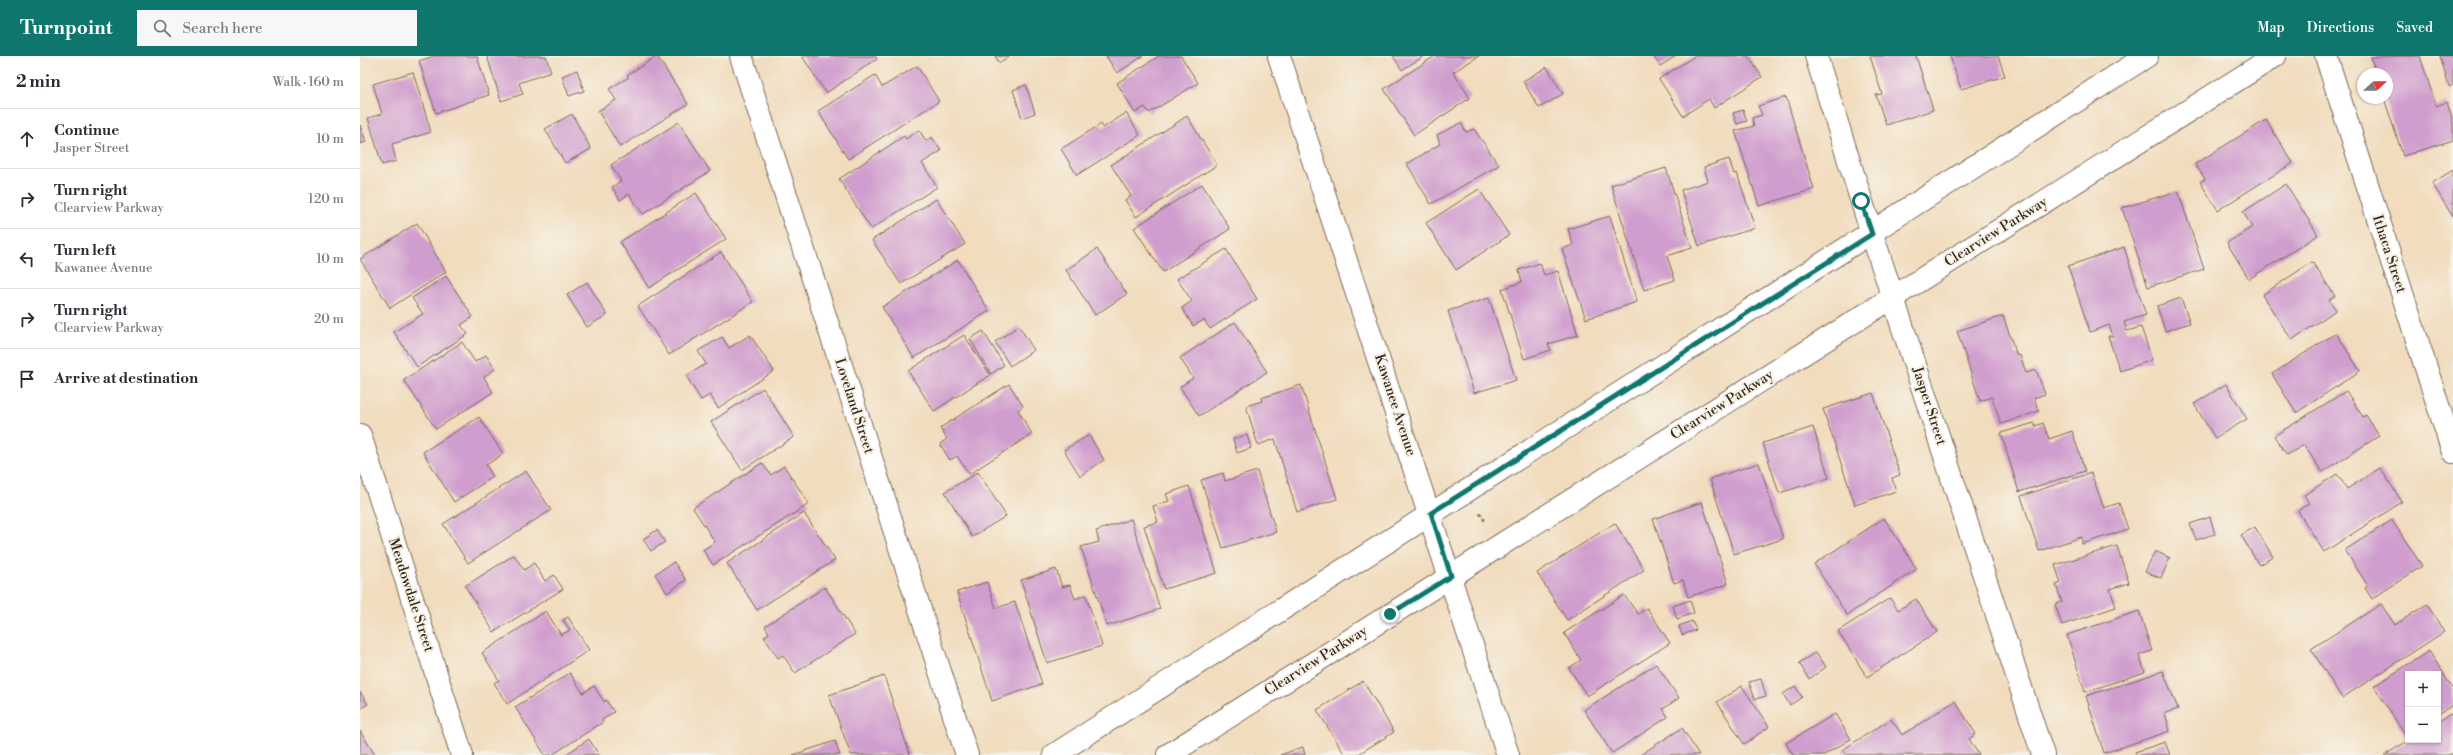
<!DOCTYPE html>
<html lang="en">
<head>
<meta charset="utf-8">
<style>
  body { margin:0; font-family:"Libre Bodoni",serif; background:#f7f7f7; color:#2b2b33 }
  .controls { position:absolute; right:12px; bottom:12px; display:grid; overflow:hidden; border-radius:0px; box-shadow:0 1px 3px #0004 }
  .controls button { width:36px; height:36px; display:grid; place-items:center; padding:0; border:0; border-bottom:1px solid #e1e1e2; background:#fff; color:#2b2b33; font:20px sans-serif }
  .compass { position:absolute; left:1997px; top:12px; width:36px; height:36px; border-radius:50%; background:#fff; box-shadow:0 1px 3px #0004; rotate:68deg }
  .stop { position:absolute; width:12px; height:12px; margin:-9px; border:3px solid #0f766e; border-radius:50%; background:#fff }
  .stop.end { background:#0f766e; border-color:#fff; box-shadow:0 1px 4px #0008 }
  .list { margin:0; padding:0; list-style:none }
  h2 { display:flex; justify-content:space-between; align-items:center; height:52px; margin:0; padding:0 16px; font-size:17px }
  h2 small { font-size:13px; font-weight:400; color:#7c7c81 }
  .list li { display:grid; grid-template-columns:26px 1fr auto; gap:12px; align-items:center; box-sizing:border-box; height:60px; padding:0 16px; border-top:1px solid #e1e1e2 }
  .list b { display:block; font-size:15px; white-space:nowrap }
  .list p { margin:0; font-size:13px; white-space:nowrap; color:#7c7c81 }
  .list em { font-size:13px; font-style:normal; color:#7c7c81 }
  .icon { flex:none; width:22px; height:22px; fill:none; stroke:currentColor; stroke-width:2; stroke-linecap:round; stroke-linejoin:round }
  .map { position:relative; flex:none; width:2093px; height:699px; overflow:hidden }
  header { display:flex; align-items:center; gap:24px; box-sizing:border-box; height:56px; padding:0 20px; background:#0f766e; color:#fff }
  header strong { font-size:19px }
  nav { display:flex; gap:22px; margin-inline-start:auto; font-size:14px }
  .search { width:280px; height:36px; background:#f7f7f7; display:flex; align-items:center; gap:10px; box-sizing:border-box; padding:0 14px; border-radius:0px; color:#7c7c81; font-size:15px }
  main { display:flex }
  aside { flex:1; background:#fff }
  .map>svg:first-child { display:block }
  .building { fill:#d09ece }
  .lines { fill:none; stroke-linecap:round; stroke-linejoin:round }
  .street-casing { stroke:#7b6856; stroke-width:24 }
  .secondary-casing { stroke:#7b6856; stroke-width:24 }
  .path { stroke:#7b6856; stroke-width:2.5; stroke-dasharray:3 3; stroke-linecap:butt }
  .street { stroke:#fff; stroke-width:22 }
  .secondary { stroke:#fff; stroke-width:22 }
  .route { stroke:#0f766e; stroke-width:5 }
  .labels { text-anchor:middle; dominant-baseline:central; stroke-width:4; stroke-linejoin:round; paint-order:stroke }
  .street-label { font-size:14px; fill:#3b2a1e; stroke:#f7f3e8 }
</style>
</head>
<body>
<header>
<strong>Turnpoint</strong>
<div class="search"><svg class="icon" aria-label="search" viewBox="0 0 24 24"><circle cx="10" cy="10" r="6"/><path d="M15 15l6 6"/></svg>Search here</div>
<nav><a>Map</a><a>Directions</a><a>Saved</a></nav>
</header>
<main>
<aside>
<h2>2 min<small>Walk · 160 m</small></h2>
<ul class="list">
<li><svg class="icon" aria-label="ahead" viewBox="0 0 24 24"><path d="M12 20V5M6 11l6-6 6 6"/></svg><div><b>Continue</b><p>Jasper Street</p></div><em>10 m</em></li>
<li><svg class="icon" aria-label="right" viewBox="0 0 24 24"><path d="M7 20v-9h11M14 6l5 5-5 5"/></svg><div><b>Turn right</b><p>Clearview Parkway</p></div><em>120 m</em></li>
<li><svg class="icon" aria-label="left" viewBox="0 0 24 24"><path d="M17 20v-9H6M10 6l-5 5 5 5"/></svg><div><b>Turn left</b><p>Kawanee Avenue</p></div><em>10 m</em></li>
<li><svg class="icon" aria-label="right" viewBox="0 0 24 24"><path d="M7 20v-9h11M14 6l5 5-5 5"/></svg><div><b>Turn right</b><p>Clearview Parkway</p></div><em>20 m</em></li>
<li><svg class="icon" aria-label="arrive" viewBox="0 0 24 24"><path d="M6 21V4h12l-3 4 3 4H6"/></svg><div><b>Arrive at destination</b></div></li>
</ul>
</aside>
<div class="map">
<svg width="2093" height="699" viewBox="0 0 2093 699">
  <rect width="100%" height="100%" fill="#f7f3e8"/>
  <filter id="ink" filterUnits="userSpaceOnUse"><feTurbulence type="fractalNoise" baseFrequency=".025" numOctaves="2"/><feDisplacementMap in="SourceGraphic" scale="8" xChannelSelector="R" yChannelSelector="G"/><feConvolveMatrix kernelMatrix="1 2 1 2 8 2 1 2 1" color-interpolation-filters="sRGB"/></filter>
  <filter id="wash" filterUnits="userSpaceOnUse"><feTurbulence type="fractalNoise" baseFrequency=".012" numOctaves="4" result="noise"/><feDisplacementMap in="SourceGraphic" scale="16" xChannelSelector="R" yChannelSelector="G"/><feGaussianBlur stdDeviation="0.9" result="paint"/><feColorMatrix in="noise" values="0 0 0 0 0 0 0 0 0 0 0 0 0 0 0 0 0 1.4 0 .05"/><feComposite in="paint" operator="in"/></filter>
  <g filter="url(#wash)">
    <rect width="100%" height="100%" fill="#f1dcbd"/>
    <g id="blocks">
      <path class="building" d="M 74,0 L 117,0 L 129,39 L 76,57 L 59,5 Z
        M 127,0 L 186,0 L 191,16 L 159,27 L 163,38 L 141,45 Z
        M 297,0 L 328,48 L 260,91 L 238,55 L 256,44 L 249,33 L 269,21 L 267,19 Z
        M 442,0 L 515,0 L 517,3 L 466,37 Z
        M 635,0 L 649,0 L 639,7 Z
        M 746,0 L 783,0 L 757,17 Z
        M 799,0 L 821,0 L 838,27 L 789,57 L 785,51 L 775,57 L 757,27 Z
        M 1033,0 L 1064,0 L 1042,14 Z
        M 1075,0 L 1119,0 L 1093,16 L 1110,42 L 1054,79 L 1024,33 Z
        M 1293,0 L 1316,0 L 1300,10 Z
        M 1335,0 L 1388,0 L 1402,21 L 1354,52 L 1349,43 L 1323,60 L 1299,23 Z
        M 1510,0 L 1556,0 L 1573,54 L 1526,69 L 1516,39 L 1522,38 Z
        M 1590,0 L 1638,0 L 1645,20 L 1601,33 Z
        M 2060,0 L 2076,50 L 2087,46 L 2093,66 L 2093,84 L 2043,100 L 2024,42 L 2027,42 L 2027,18 L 2016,18 L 2011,1 Z
        M 2080,0 L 2093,0 L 2093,29 L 2089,31 Z
        M 557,10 L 579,45 L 488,103 L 458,55 L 515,19 L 522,31 Z
        M 1187,11 L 1203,38 L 1179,52 L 1163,25 Z
        M 217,14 L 224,35 L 209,40 L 202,20 Z
        M 53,16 L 71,76 L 32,88 L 36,105 L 22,109 L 8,62 L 22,58 L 13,28 Z
        M 666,29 L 675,57 L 662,62 L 653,34 Z
        M 1426,41 L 1454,133 L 1399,150 L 1375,75 L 1394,70 L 1392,62 L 1402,59 L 1398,50 Z
        M 1383,54 L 1387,65 L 1377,68 L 1373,57 Z
        M 766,57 L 780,79 L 717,119 L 701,93 L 741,68 L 743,72 Z
        M 212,58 L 231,93 L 205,107 L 185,73 Z
        M 827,60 L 857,109 L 776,161 L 765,144 L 771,140 L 751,109 Z
        M 1906,64 L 1933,107 L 1858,154 L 1840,126 L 1845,123 L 1835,108 Z
        M 319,66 L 350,115 L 283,158 L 269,138 L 260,144 L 252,131 L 261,125 L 251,109 Z
        M 1101,67 L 1106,76 L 1114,73 L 1139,109 L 1071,148 L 1047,108 L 1080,88 L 1077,79 Z
        M 0,69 L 6,86 L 0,88 Z
        M 559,74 L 566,85 L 572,81 L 581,95 L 562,107 L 577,131 L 511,173 L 479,123 L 544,80 L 546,83 Z
        M 1369,103 L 1374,118 L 1377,117 L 1395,172 L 1339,190 L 1321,134 L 1348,125 L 1344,111 Z
        M 1306,112 L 1332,192 L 1307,200 L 1315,224 L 1284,234 L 1251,129 Z
        M 2093,114 L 2093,161 L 2072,127 Z
        M 842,128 L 870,173 L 803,216 L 774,172 Z
        M 1926,128 L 1958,179 L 1889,223 L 1867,187 L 1892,171 L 1883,156 Z
        M 1119,133 L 1149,179 L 1096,214 L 1066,167 Z
        M 1818,135 L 1844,213 L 1788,231 L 1762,152 Z
        M 336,137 L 366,183 L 289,232 L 260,186 Z
        M 576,143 L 605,188 L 541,228 L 512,184 Z
        M 1250,160 L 1277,246 L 1226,263 L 1202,193 L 1213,189 L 1208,173 Z
        M 57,167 L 86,216 L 30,252 L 0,203 Z
        M 1764,191 L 1786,259 L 1764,266 L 1767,275 L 1781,271 L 1792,304 L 1760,315 L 1748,280 L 1753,280 L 1749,269 L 1730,276 L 1708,210 Z
        M 737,193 L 767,238 L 735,259 L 706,214 Z
        M 866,193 L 897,243 L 850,273 L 844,264 L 833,270 L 822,252 L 832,245 L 817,223 Z
        M 361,196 L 393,246 L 309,299 L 278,250 Z
        M 598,204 L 629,255 L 554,302 L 522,251 Z
        M 1952,206 L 1975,240 L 1969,244 L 1976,254 L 1932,284 L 1902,239 Z
        M 1180,207 L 1184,219 L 1198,215 L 1218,279 L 1188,288 L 1191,294 L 1164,303 L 1142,233 L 1162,226 L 1159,214 Z
        M 86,220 L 113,261 L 101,269 L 108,278 L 57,311 L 34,276 L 63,258 L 52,242 Z
        M 227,226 L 247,259 L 227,271 L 207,239 Z
        M 1129,242 L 1156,324 L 1114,337 L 1088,255 Z
        M 1821,242 L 1830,267 L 1805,275 L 1797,250 Z
        M 1643,260 L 1657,300 L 1660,299 L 1666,317 L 1676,314 L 1685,338 L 1674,342 L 1679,355 L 1641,368 L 1632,341 L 1620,345 L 1597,275 Z
        M 875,266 L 907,316 L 839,360 L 820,331 L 833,322 L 820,302 Z
        M 659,270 L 674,294 L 650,310 L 635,286 Z
        M 623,275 L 644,309 L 631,318 L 610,283 Z
        M 1976,277 L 2000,315 L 1936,357 L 1912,318 Z
        M 390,279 L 414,315 L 358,352 L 350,339 L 341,344 L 326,320 L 346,308 L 338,295 L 362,281 L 369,292 Z
        M 604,279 L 630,319 L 574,355 L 548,315 Z
        M 102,286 L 115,306 L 126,299 L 135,313 L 124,321 L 133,336 L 76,373 L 44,324 Z
        M 649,328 L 663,350 L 658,354 L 672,378 L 609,418 L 597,400 L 590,404 L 580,388 L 587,383 L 580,372 Z
        M 1866,328 L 1887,363 L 1855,382 L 1834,348 Z
        M 941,329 L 977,443 L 937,456 L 915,383 L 898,389 L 886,350 L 902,345 L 901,342 Z
        M 403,332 L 434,381 L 382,414 L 351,366 Z
        M 1986,335 L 2003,361 L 2006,359 L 2019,380 L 1962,416 L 1944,389 L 1927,399 L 1914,380 Z
        M 1513,337 L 1540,419 L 1532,422 L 1536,435 L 1495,449 L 1463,353 Z
        M 119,361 L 143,398 L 126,409 L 133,421 L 94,446 L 63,396 Z
        M 1674,367 L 1675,370 L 1683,367 L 1689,383 L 1712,375 L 1725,415 L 1659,436 L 1641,377 Z
        M 1453,371 L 1469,422 L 1419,437 L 1403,387 Z
        M 729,379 L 744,404 L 720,420 L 704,394 Z
        M 887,379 L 891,392 L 877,397 L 873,383 Z
        M 402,407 L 411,419 L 424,410 L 449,448 L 353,509 L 343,494 L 355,486 L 333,452 Z
        M 1399,407 L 1423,483 L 1374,498 L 1350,423 Z
        M 2020,412 L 2042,446 L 1964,496 L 1938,455 L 1949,447 L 1944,439 L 1977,418 L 1987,433 Z
        M 166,415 L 191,454 L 108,507 L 83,468 Z
        M 897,415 L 916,476 L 863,492 L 841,424 L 863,417 L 865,425 Z
        M 618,416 L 646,460 L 612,481 L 585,436 Z
        M 1731,417 L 1744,452 L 1759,447 L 1768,473 L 1722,488 L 1722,481 L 1679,495 L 1661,440 Z
        M 829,430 L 857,517 L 804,533 L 784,470 L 798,466 L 793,450 L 809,445 L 806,438 Z
        M 1342,446 L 1368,528 L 1328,541 L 1323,524 L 1314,527 L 1293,463 Z
        M 444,457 L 475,504 L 397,554 L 367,507 Z
        M 1850,461 L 1855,478 L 1836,484 L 1830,468 Z
        M 1524,462 L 1557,513 L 1487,559 L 1454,508 Z
        M 771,463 L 800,553 L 747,570 L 721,491 L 739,486 L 736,475 Z
        M 2032,464 L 2062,510 L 2012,543 L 2005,532 L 2008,530 L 1985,494 Z
        M 1255,467 L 1284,514 L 1207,564 L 1177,517 Z
        M 1895,471 L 1913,501 L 1899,509 L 1881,479 Z
        M 297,474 L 305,486 L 291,495 L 283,483 Z
        M 1757,490 L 1769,527 L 1750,533 L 1756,551 L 1702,569 L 1695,548 L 1702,546 L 1696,529 L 1701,527 L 1695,509 Z
        M 1795,495 L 1810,502 L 1801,522 L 1785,516 Z
        M 154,499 L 164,514 L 174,507 L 185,525 L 194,519 L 203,533 L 134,576 L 105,530 Z
        M 314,506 L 326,524 L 307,537 L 295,518 Z
        M 696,513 L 702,531 L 710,529 L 715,543 L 726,539 L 742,590 L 687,607 L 661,524 Z
        M 627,526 L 636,552 L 655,546 L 682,628 L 632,645 L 597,536 Z
        M 465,531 L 495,578 L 435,617 L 423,599 L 418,602 L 404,581 L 409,577 L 405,570 Z
        M 1264,539 L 1278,558 L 1287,552 L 1310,587 L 1227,640 L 1209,612 L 1221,604 L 1204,577 Z
        M 1530,542 L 1538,554 L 1556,543 L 1577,576 L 1507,621 L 1478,575 Z
        M 1330,544 L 1334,557 L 1317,563 L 1313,550 Z
        M 2021,548 L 2035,569 L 2067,548 L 2084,576 L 1982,642 L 1951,593 Z
        M 186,555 L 201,579 L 210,574 L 203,564 L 208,561 L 229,594 L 147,648 L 134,627 L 139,624 L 122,597 Z
        M 1779,555 L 1792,595 L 1779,599 L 1785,616 L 1725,636 L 1707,579 Z
        M 1332,565 L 1336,574 L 1322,579 L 1319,570 Z
        M 2069,595 L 2093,633 L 2093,649 L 2078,658 L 2078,618 L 2048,618 L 2048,677 L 2045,679 L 2014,630 Z
        M 1456,596 L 1466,611 L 1449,623 L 1439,607 Z
        M 1296,608 L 1319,642 L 1303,653 L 1308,661 L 1252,697 L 1224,654 Z
        M 1803,615 L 1818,653 L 1805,657 L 1810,675 L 1744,697 L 1726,640 Z
        M 210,617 L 223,637 L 234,630 L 244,646 L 246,644 L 254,656 L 242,664 L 243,666 L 192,699 L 185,699 L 155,651 Z
        M 524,620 L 550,699 L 491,699 L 469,639 Z
        M 1401,623 L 1406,640 L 1395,643 L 1389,626 Z
        M 1003,625 L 1034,676 L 997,699 L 985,699 L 957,654 Z
        M 1382,630 L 1409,671 L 1384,688 L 1357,646 Z
        M 1435,630 L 1442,641 L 1430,649 L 1423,638 Z
        M 0,636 L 8,648 L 0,653 Z
        M 1595,645 L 1616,678 L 1609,683 L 1619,699 L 1486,699 L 1482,694 L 1531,663 L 1542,679 Z
        M 1475,658 L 1491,683 L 1464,699 L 1433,699 L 1426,687 Z
        M 2090,658 L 2093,663 L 2093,699 L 2025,699 L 2049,684 L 2078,684 L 2078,666 Z
        M 1322,672 L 1339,699 L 1280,699 Z
        M 0,675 L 15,699 L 0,699 Z
        M 229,683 L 239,699 L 205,699 Z
        M 475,685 L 480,699 L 433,699 Z
        M 1805,686 L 1810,699 L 1776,699 L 1775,696 Z
        M 943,691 L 945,699 L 920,699 Z"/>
    </g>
  </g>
  <g filter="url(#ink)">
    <use href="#blocks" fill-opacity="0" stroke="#7b6856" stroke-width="1"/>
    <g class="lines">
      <g class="street-casing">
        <path id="street" d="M 381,0 L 607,699
          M 919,0 L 1148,699
          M 1456,0 L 1512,178 L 1683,699
          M 1966,0 L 2093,396
          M 0,379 L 102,699"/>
      </g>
      <g class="secondary-casing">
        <path id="secondary" d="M 694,699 L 1787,0
          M 808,699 L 1915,0"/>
      </g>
      <path class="path" d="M 1120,457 L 1126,467"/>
      <use href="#street" class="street"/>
      <use href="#secondary" class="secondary"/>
    </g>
  </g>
  <g class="lines" filter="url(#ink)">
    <path class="route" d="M 1030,558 L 1091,520 L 1071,457 L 1512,178 L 1501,145"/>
  </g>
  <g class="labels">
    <g class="street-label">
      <text transform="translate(1636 176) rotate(-32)">Clearview Parkway</text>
      <text transform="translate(2029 198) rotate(72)">Ithaca Street</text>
      <text transform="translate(1035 349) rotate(72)">Kawanee Avenue</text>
      <text transform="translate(1362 349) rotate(-32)">Clearview Parkway</text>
      <text transform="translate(494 350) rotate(72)">Loveland Street</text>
      <text transform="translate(1569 350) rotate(72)">Jasper Street</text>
      <text transform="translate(51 539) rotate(72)">Meadowdale Street</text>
      <text transform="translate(956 605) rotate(-32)">Clearview Parkway</text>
    </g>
  </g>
</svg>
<div class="controls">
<button>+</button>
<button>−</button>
</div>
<svg class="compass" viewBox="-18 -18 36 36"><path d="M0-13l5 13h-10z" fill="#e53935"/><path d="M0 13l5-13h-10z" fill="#7c7c81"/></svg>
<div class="stop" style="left:1501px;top:145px"></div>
<div class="stop end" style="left:1030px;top:558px"></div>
</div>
</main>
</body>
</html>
